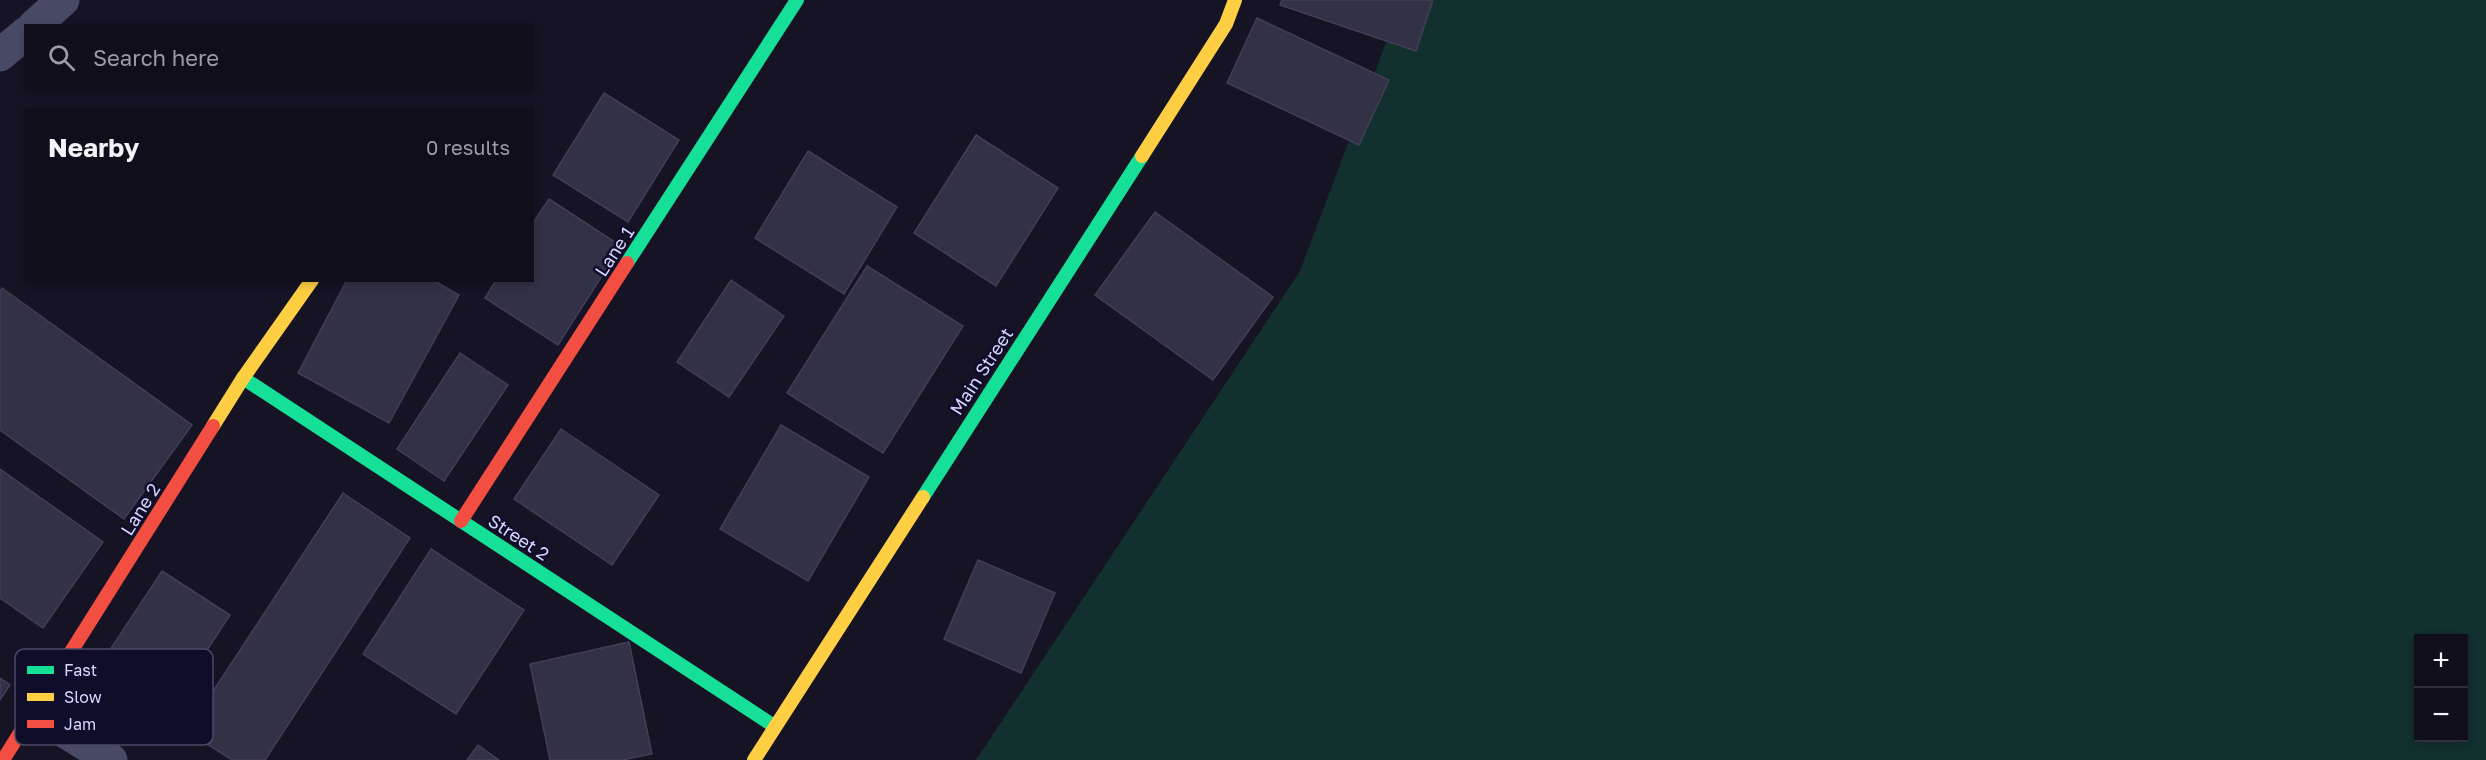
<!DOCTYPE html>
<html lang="en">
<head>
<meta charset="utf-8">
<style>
  body { margin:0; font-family:"Golos Text",sans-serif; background:#1e1c28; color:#f1f3f6 }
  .controls { position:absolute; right:18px; bottom:18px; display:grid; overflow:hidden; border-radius:0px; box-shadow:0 3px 9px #0003 }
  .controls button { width:54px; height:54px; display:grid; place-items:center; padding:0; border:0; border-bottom:2px solid #302e3a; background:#100e1b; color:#f1f3f6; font:30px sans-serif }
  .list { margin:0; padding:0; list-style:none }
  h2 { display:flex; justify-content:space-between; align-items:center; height:78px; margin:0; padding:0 24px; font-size:26px }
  h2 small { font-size:20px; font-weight:400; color:#9c9ca3 }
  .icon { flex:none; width:33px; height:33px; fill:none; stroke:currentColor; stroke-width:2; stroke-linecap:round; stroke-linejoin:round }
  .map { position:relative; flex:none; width:2486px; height:760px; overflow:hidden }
  .search { position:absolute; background:#100e1b; box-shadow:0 3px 9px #0003; left:24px; top:24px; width:510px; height:66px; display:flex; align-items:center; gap:15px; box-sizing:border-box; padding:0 21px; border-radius:0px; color:#9c9ca3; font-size:22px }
  .panel { position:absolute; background:#100e1b; box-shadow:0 3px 9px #0003; left:24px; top:108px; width:510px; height:174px; border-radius:0px }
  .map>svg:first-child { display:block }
  .green { fill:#11302e; fill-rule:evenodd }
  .building { fill:#333146; stroke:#403e58; stroke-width:1.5 }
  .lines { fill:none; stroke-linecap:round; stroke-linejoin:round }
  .street { stroke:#484965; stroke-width:33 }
  .fast { stroke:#16e098; stroke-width:14 }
  .slow { stroke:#ffcf43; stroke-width:14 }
  .jam { stroke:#f24e42; stroke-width:14 }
  .labels { text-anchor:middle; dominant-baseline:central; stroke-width:5; stroke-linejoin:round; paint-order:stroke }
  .street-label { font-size:18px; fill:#d7d6ff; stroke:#100d2a }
  .key { fill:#100d2a; stroke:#4c496a; stroke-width:1.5 }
  .key-label { font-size:16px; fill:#d7d6ff }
</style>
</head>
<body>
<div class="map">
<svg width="2486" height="760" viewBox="0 0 2486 760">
  <rect width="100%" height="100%" fill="#151324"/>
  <path class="green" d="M 1402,0 L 2486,0 L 2486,760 L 976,760 L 1300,271 ZM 2418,638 L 2464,638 L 2464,738 L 2418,738 Z"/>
  <path class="building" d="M 1282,0 L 1433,0 L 1416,51 L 1280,5 Z
    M 1257,18 L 1389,80 L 1359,145 L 1227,83 Z
    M 604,93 L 679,140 L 628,222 L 553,175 Z
    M 976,135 L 1058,188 L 996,286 L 914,233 Z
    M 808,151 L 897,207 L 844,294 L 755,238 Z
    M 549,199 L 621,246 L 558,345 L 485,298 L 496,280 L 532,280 L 532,224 Z
    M 1155,212 L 1273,297 L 1213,380 L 1095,295 Z
    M 867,266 L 963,326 L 883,453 L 787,393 Z
    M 347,280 L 433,280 L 459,295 L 389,423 L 298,373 Z
    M 731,280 L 784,316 L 729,397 L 677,362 Z
    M 2,288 L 192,425 L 124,519 L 0,430 L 0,291 Z
    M 460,353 L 508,385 L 444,481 L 397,449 Z
    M 781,425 L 869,477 L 808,581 L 720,529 Z
    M 561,429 L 659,495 L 612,565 L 514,499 Z
    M 0,469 L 103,542 L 43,628 L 0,598 Z
    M 343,493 L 410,538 L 265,760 L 232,760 L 187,731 Z
    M 431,549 L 524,610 L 456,714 L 363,654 Z
    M 978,560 L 1055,593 L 1021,673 L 944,639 Z
    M 162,571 L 230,615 L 168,710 L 100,665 Z
    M 629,642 L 652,754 L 622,760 L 550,760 L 530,664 Z
    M 0,678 L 10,685 L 0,700 Z
    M 478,745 L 499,760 L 467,760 Z"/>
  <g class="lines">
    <path class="street" d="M 34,26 L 63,0
      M 0,55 L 26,33
      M 33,712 L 111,760"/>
    <path class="fast" d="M 627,263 L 797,0
      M 243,378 L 774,726
      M 923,497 L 1142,156"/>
    <path class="slow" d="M 1142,156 L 1226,24 L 1235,0
      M 213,426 L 243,378 L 312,280
      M 754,760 L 923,497"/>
    <path class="jam" d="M 461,521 L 627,263
      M 3,760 L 213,426"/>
  </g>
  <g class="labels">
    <g class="street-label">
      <text transform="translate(614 251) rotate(-57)">Lane 1</text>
      <text transform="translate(981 371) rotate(-57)">Main Street</text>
      <text transform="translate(140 509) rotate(-58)">Lane 2</text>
      <text transform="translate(519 537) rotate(33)">Street 2</text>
    </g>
  </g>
  <rect x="15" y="649" width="198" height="96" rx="9" class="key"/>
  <rect x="27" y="666" width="27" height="8" fill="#16e098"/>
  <rect x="27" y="693" width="27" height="8" fill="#ffcf43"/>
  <rect x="27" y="720" width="27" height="8" fill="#f24e42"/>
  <g class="key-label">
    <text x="64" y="676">Fast</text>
    <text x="64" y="703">Slow</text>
    <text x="64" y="730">Jam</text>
  </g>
</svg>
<div class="controls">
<button>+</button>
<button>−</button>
</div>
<div class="search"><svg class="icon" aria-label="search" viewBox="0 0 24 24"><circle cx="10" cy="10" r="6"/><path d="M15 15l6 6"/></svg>Search here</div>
<section class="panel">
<h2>Nearby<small>0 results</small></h2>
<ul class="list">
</ul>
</section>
</div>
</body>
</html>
